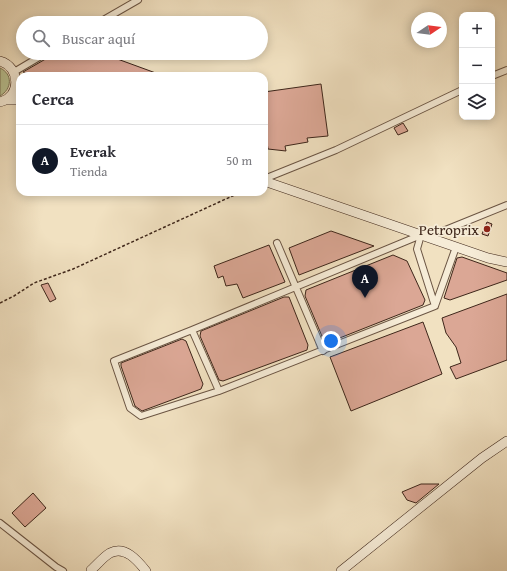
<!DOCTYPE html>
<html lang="es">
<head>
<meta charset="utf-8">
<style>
  body { margin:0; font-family:"Gentium Book Plus",serif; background:#f7f7f7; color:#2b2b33 }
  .controls { position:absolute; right:12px; top:12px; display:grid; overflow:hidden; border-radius:8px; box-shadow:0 2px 10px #0003 }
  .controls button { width:36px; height:36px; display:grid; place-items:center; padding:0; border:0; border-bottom:1px solid #e1e1e2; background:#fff; color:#2b2b33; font:20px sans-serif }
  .compass { position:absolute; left:411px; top:12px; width:36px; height:36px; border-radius:50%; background:#fff; box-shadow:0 2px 10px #0003; rotate:77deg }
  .you { position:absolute; left:331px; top:341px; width:14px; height:14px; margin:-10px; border:3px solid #fff; border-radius:50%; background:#1a73e8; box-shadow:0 0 0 6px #1a73e833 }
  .badge { display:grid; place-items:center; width:26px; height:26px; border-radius:50%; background:#111827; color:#fff; font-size:13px; font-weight:700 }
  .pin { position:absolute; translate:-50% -33px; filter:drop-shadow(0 1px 2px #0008) }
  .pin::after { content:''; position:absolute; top:21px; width:14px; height:12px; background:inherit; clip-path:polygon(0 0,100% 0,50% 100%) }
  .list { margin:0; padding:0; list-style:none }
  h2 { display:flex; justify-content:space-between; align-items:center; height:52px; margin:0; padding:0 16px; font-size:17px }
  h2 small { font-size:13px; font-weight:400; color:#7c7c81 }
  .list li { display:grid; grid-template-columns:26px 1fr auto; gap:12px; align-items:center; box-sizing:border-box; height:72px; padding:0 16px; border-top:1px solid #e1e1e2 }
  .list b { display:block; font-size:15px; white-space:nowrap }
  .list p { margin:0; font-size:13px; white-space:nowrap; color:#7c7c81 }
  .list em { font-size:13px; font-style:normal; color:#7c7c81 }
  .icon { flex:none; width:22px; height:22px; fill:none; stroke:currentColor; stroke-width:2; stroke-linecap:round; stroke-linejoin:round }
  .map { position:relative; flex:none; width:507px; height:571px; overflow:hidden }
  .search { position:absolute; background:#fff; box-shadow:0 2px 10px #0003; left:16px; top:16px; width:252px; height:44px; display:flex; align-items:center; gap:10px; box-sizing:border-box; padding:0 14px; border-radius:22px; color:#7c7c81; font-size:15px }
  .panel { position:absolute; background:#fff; box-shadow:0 2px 10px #0003; left:16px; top:72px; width:252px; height:124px; border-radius:12px }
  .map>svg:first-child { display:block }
  .green { fill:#bac393; stroke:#7c7456 }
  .building { fill:#dba795; stroke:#3e261a }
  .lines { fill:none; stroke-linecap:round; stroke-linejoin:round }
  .street-casing { stroke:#6b5544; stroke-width:8 }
  .secondary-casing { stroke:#3e261a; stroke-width:10 }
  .path { stroke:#3e261a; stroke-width:1.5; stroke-dasharray:3 2; stroke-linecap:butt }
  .street { stroke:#f6ecd7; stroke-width:6 }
  .secondary { stroke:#f6ecd7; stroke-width:9 }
  .poi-dot { fill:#8f2418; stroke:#f6ecd7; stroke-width:1.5 }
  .labels { text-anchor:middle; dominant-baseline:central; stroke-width:3.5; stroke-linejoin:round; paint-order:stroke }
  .poi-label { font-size:15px; fill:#3e261a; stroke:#f6ecd7; text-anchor:end }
</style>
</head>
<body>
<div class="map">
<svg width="507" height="571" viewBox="0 0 507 571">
  <rect width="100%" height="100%" fill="#f1e1c1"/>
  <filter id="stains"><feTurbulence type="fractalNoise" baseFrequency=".005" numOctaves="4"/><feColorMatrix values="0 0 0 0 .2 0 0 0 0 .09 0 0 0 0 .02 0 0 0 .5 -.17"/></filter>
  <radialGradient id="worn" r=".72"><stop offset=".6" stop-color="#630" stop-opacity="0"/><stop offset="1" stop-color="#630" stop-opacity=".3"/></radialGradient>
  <path class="green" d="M 0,68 C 13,74 12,89 0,96 Z"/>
  <path class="building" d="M 56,53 L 101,53 L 164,76 L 34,76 L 23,72 Z
    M 321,84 L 328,136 L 307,138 L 308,142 L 285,146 L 286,151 L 268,149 L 264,121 L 264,92 Z
    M 403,123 L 408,131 L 398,135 L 394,128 Z
    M 487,222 L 492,224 L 488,236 L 482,234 Z
    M 331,231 L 374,246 L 299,275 L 289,248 Z
    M 269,245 L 285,282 L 243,298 L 237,284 L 226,286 L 223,276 L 218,278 L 214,266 Z
    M 393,255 L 407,261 L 425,300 L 423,305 L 327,343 L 324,341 L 305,296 L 306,290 Z
    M 462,257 L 507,273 L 507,280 L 450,300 L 444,298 L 457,258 Z
    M 48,283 L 56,299 L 50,302 L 41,285 Z
    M 507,294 L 507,360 L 456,379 L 450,367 L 461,363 L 456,347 L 446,333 L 442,318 Z
    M 284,297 L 289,297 L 308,345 L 307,350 L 223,381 L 219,380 L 200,336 L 201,331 Z
    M 423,322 L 442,374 L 351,411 L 330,357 Z
    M 182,339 L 186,341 L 203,384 L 201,389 L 142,411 L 135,406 L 121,366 L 121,363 Z
    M 421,484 L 439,484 L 416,503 L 407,500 L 402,492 Z
    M 33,493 L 46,508 L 25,527 L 12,513 Z"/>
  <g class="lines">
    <g class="street-casing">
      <path id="street" d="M 98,23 L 138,0
        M 14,72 L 46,53
        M 492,76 L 507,70
        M 264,179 L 336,150 L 462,90
        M 421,235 L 192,330 L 114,361 L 130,408 L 141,416 L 219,391 L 435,306 L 456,247
        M 421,235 L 417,249 L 435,306
        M 428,237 L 507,205
        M 277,243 L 323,351
        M 192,330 L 219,391
        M 0,523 L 56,567 L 63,571"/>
    </g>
    <g class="secondary-casing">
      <path id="secondary" d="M 0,61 C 21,67 21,97 0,102
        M 6,100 L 20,100
        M 264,181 L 488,258 L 507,262
        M 91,570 C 97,565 103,557 110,553 C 125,545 138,561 146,571
        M 341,571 L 482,458 L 507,441"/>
    </g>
    <path class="path" d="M 0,303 L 14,296 L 34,283 L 73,269 L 241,192"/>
    <use href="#street" class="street"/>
    <use href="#secondary" class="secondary"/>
  </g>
  <circle class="poi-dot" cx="487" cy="229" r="4"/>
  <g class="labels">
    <g class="poi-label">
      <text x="479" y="229">Petroprix</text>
    </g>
  </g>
  <rect width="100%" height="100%" filter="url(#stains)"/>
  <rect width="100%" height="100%" fill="url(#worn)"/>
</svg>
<div class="controls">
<button>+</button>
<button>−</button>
<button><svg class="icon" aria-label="layers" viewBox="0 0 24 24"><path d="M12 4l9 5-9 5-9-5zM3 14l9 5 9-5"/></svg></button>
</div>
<svg class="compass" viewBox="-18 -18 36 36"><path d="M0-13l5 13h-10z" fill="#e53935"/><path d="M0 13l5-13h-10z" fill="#7c7c81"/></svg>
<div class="you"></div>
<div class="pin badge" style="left:365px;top:298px">A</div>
<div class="search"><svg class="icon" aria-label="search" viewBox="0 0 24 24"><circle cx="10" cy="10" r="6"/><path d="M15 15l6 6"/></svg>Buscar aquí</div>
<section class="panel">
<h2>Cerca<small></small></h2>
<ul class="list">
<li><span class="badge">A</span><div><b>Everak</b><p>Tienda</p></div><em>50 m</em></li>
</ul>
</section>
</div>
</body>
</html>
